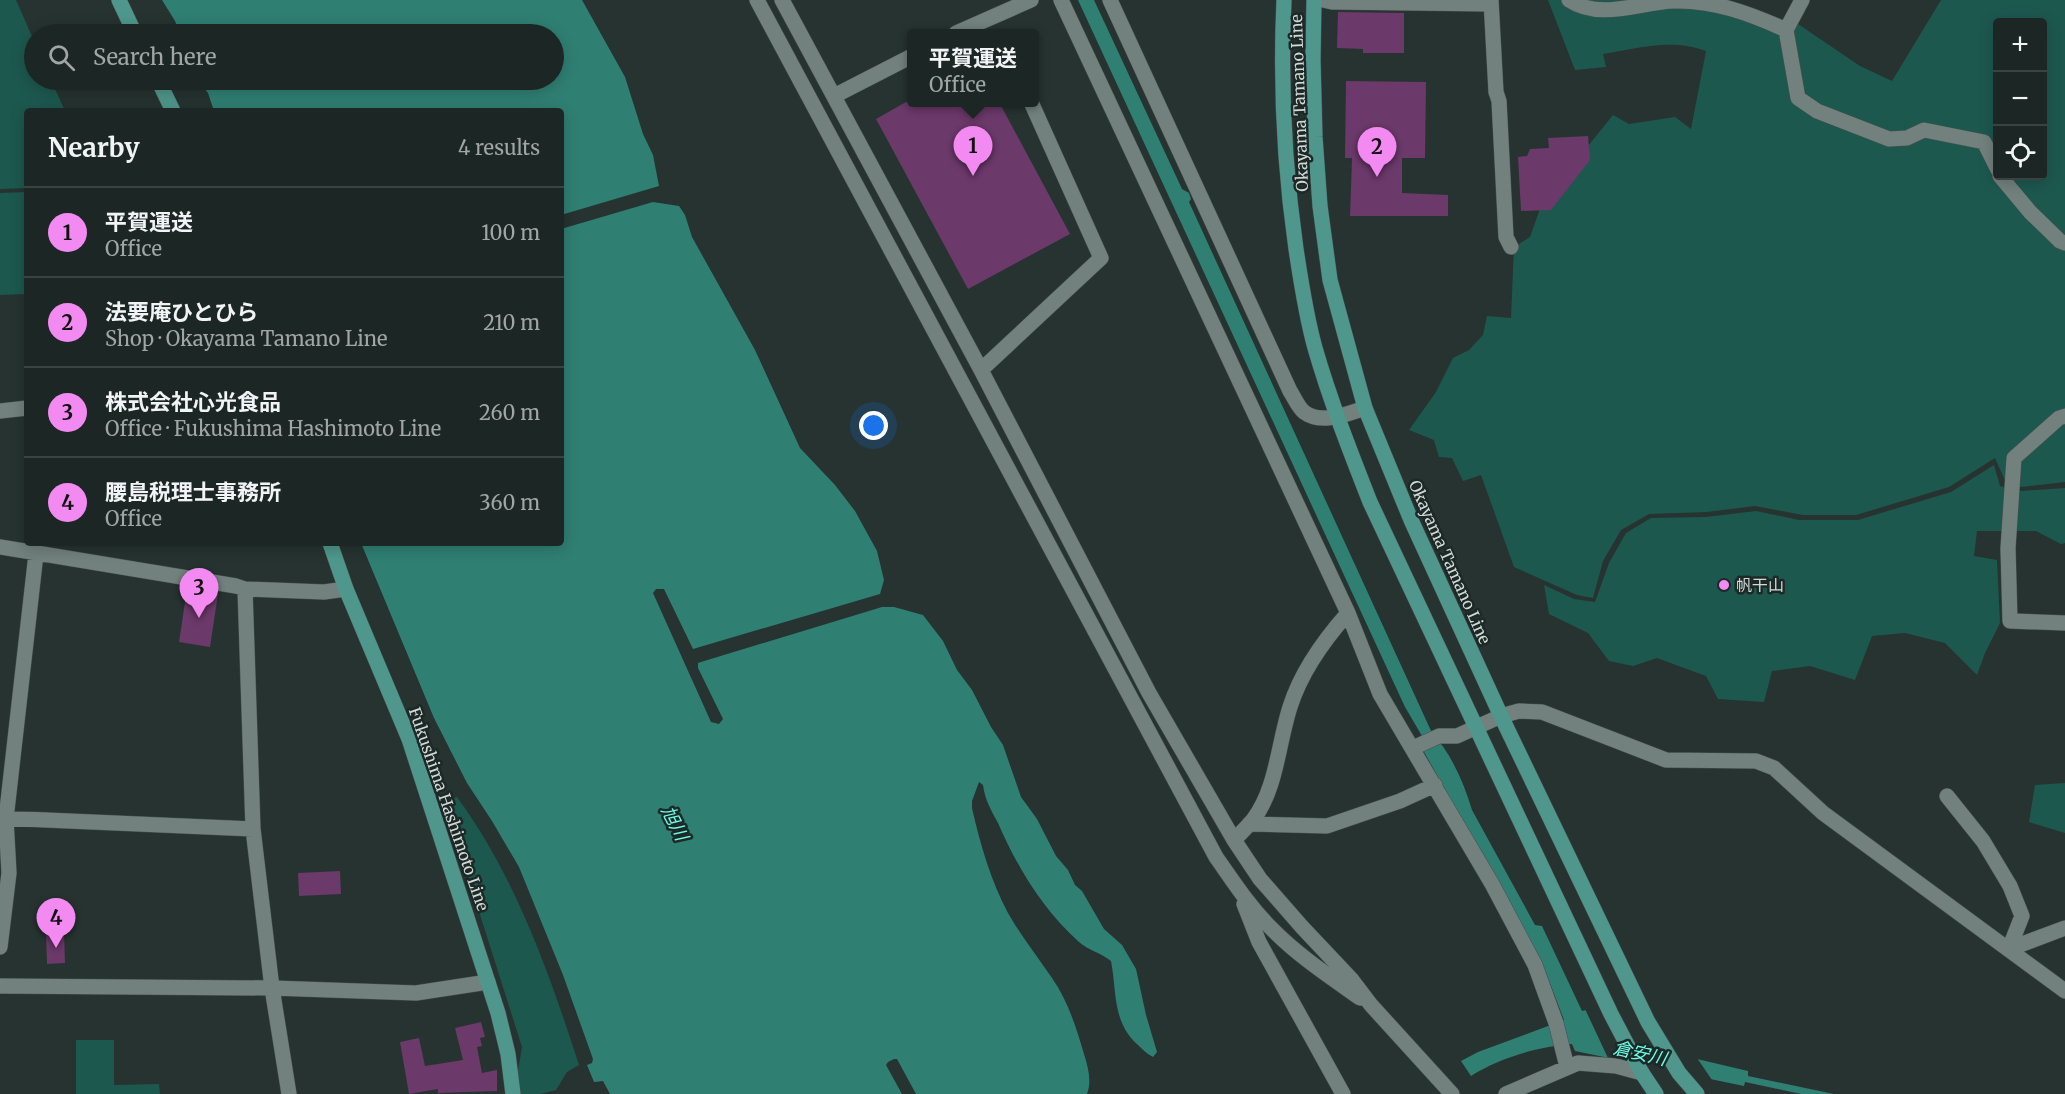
<!DOCTYPE html>
<html lang="en">
<head>
<meta charset="utf-8">
<style>
  body { margin:0; font-family:Merriweather,"Noto Sans JP",serif; background:#293232; color:#f1f3f6 }
  .controls { position:absolute; right:18px; top:18px; display:grid; overflow:hidden; border-radius:6px; box-shadow:0 3px 15px #0003 }
  .controls button { width:54px; height:54px; display:grid; place-items:center; padding:0; border:0; border-bottom:2px solid #3a4342; background:#1c2625; color:#f1f3f6; font:30px sans-serif }
  .you { position:absolute; left:874px; top:426px; width:21px; height:21px; margin:-15px; border:4px solid #fff; border-radius:50%; background:#1a73e8; box-shadow:0 0 0 9px #1a73e833 }
  .badge { display:grid; place-items:center; width:39px; height:39px; border-radius:50%; background:#f38af1; color:#111; font-size:20px; font-weight:700 }
  .pin { position:absolute; translate:-50% -50px; filter:drop-shadow(0 2px 3px #0008) }
  .pin::after { content:''; position:absolute; top:32px; width:21px; height:18px; background:inherit; clip-path:polygon(0 0,100% 0,50% 100%) }
  .popup { position:absolute; left:907px; top:29px; width:132px; height:78px; box-sizing:border-box; display:grid; place-content:center; border-radius:6px; background:#1c2625; filter:drop-shadow(0 2px 4px #0005); font-size:20px; white-space:nowrap; color:#a0a5a7 }
  .popup b { font-size:22px; color:#f1f3f6 }
  .popup::after { content:''; position:absolute; left:50%; top:100%; margin-left:-12px; border:12px solid transparent; border-top-color:#1c2625 }
  .list { margin:0; padding:0; list-style:none }
  h2 { display:flex; justify-content:space-between; align-items:center; height:78px; margin:0; padding:0 24px; font-size:26px }
  h2 small { font-size:20px; font-weight:400; color:#a0a5a7 }
  .list li { display:grid; grid-template-columns:39px 1fr auto; gap:18px; align-items:center; box-sizing:border-box; height:90px; padding:0 24px; border-top:2px solid #3a4342 }
  .list b { display:block; font-size:22px; white-space:nowrap }
  .list p { margin:0; font-size:20px; white-space:nowrap; color:#a0a5a7 }
  .list em { font-size:20px; font-style:normal; color:#a0a5a7 }
  .icon { flex:none; width:33px; height:33px; fill:none; stroke:currentColor; stroke-width:2; stroke-linecap:round; stroke-linejoin:round }
  .map { position:relative; flex:none; width:2065px; height:1094px; overflow:hidden }
  .search { position:absolute; background:#1c2625; box-shadow:0 3px 15px #0003; left:24px; top:24px; width:540px; height:66px; display:flex; align-items:center; gap:15px; box-sizing:border-box; padding:0 21px; border-radius:33px; color:#a0a5a7; font-size:22px }
  .panel { position:absolute; background:#1c2625; box-shadow:0 3px 15px #0003; left:24px; top:108px; width:540px; height:438px; border-radius:6px }
  .map>svg:first-child { display:block }
  .green { fill:#1d584f; fill-rule:evenodd }
  .water { fill:#307f73 }
  .pier { fill:#263331 }
  .building { fill:#6b396a }
  .lines { fill:none; stroke-linecap:round; stroke-linejoin:round }
  .minor-casing { stroke:#46504e; stroke-width:16 }
  .major-casing { stroke:#46504e; stroke-width:16 }
  .minor { stroke:#72817e; stroke-width:15 }
  .major { stroke:#4f978c; stroke-width:15 }
  .poi-dot { fill:#f38af1; stroke:#1d2927; stroke-width:2 }
  .labels { text-anchor:middle; dominant-baseline:central; stroke-width:5; stroke-linejoin:round; paint-order:stroke }
  .street-label { font-size:16px; fill:#d2dad8; stroke:#1d2927 }
  .poi-label { font-size:16px; fill:#d2dad8; stroke:#1d2927; text-anchor:start }
  .water-label { font-size:18px; font-style:italic; fill:#6effe9; stroke:#1d2927 }
</style>
</head>
<body>
<div class="map">
<svg width="2065" height="1094" viewBox="0 0 2065 1094">
  <rect width="100%" height="100%" fill="#263331"/>
  <path class="green" d="M 0,0 L 16,0 L 34,41 L 34,80 L 51,80 L 65,111 L 27,111 L 27,188 L 0,189 Z
    M 1548,0 L 1724,0 L 1798,24 L 1860,66 L 1892,81 L 1941,0 L 2065,0 L 2065,482 L 2021,487 L 2007,485 L 1995,458 L 1949,487 L 1856,515 L 1803,515 L 1755,506 L 1707,512 L 1649,514 L 1621,530 L 1603,561 L 1593,598 L 1577,595 L 1514,567 L 1481,475 L 1463,481 L 1452,458 L 1439,457 L 1434,440 L 1409,430 L 1436,392 L 1453,358 L 1469,350 L 1483,335 L 1487,316 L 1511,318 L 1514,247 L 1530,237 L 1542,203 L 1613,115 L 1629,124 L 1675,117 L 1691,129 L 1706,51 C 1672,38 1638,48 1603,54 L 1606,67 L 1575,70 ZM 1998,22 L 2042,22 L 2042,176 L 1998,176 Z
    M 27,192 L 27,294 L 0,295 L 0,193 Z
    M 1994,465 L 2000,486 L 2020,491 L 2065,488 L 2065,543 L 2061,544 L 2036,531 L 1977,531 L 1974,556 L 1997,560 L 2000,623 L 1985,653 L 1977,675 L 1945,643 L 1905,633 L 1872,636 L 1855,680 L 1810,666 L 1772,671 L 1764,702 L 1718,699 L 1706,676 L 1657,658 L 1633,666 L 1609,661 L 1588,633 L 1549,614 L 1544,585 L 1574,599 L 1595,602 L 1609,563 L 1626,533 L 1651,518 L 1706,517 L 1756,511 L 1799,520 L 1858,520 L 1951,492 Z
    M 2065,783 L 2065,833 L 2029,822 L 2035,785 Z
    M 457,797 C 515,876 549,972 579,1065 L 567,1072 L 556,1090 L 540,1094 L 518,1094 L 516,1083 L 522,1047 L 444,801 Z
    M 76,1040 L 114,1040 L 114,1085 L 159,1084 L 160,1094 L 76,1094 Z"/>
  <path class="water" d="M 162,0 L 582,0 L 625,77 L 643,134 L 653,155 L 659,186 L 561,215 L 561,111 L 214,111 L 208,93 L 198,80 L 554,80 L 554,34 L 180,34 L 175,21 Z
    M 1078,0 L 1094,0 L 1182,189 L 1189,193 L 1191,199 L 1189,202 L 1432,733 C 1451,753 1464,783 1472,810 L 1535,925 L 1542,926 L 1582,1011 L 1586,1010 L 1697,1059 L 1748,1071 L 1748,1076 L 1834,1094 L 1801,1094 L 1745,1082 L 1744,1086 L 1575,1051 L 1572,1044 C 1540,1046 1499,1058 1471,1076 L 1461,1061 L 1478,1052 L 1564,1020 L 1543,965 L 1424,752 L 1422,736 L 1405,707 Z
    M 653,202 L 679,206 L 685,215 L 692,237 L 755,350 L 800,448 L 835,485 L 855,511 L 877,551 L 884,580 L 880,594 L 693,649 L 664,589 L 656,589 L 653,593 L 711,722 L 719,724 L 723,719 L 698,668 L 698,663 L 701,662 L 882,607 L 894,607 L 923,615 L 943,641 L 957,670 L 972,690 L 991,727 L 1003,745 L 1021,797 L 1037,819 L 1056,856 L 1068,870 L 1075,885 L 1082,891 L 1104,929 L 1122,945 L 1136,969 L 1146,1015 L 1157,1052 L 1153,1057 C 1147,1054 1143,1050 1138,1045 C 1112,1022 1117,992 1111,961 C 1101,953 1088,950 1079,942 C 1043,910 1017,867 998,823 C 991,810 985,800 983,785 L 979,782 L 972,801 L 972,808 C 980,844 991,881 1008,913 C 1021,936 1037,956 1052,978 C 1068,1001 1076,1027 1084,1054 C 1088,1067 1092,1081 1087,1094 L 916,1094 L 897,1059 L 894,1059 L 888,1062 L 886,1065 L 902,1094 L 610,1094 L 603,1081 L 594,1082 L 587,1065 L 592,1063 L 593,1059 L 563,975 L 519,867 L 492,821 L 467,783 L 434,718 L 361,543 L 561,543 L 561,229 Z"/>
  <path class="pier" d="M 1585,1009 L 1594,1011 L 1695,1055 L 1712,1080 L 1608,1058 Z"/>
  <path class="building" d="M 1338,12 L 1404,13 L 1404,53 L 1363,53 L 1363,49 L 1337,48 Z
    M 1346,81 L 1426,82 L 1425,158 L 1402,158 L 1402,193 L 1448,195 L 1448,216 L 1350,216 L 1352,158 L 1345,158 Z
    M 906,102 L 999,102 L 1070,234 L 968,289 L 876,119 Z
    M 1588,136 L 1590,160 L 1551,210 L 1521,211 L 1518,157 L 1527,156 L 1530,149 L 1549,148 L 1548,138 Z
    M 187,589 L 218,594 L 210,647 L 179,642 Z
    M 340,871 L 341,894 L 299,896 L 298,873 Z
    M 46,932 L 64,932 L 65,963 L 47,964 Z
    M 481,1022 L 485,1037 L 480,1038 L 482,1046 L 477,1047 L 482,1073 L 497,1070 L 497,1091 L 438,1093 L 438,1089 L 409,1094 L 400,1042 L 419,1038 L 425,1066 L 463,1060 L 455,1028 Z"/>
  <g class="lines">
    <g class="minor-casing">
      <path id="minor" d="M 757,0 L 1216,857 C 1233,881 1249,906 1270,927 C 1297,955 1329,976 1360,998
        M 782,0 L 981,370 L 1149,693 L 1234,840 L 1260,879 L 1302,927 L 1352,980 L 1371,1005 L 1452,1094
        M 1061,0 L 1348,613 L 1380,694 L 1492,884 L 1535,965 L 1556,1023 L 1567,1067
        M 1110,0 L 1290,391 C 1294,397 1298,407 1304,412 C 1321,425 1347,414 1365,408
        M 1323,0 L 1332,2 L 1491,4
        M 1491,0 L 1496,92 L 1499,101 L 1506,237 L 1511,247
        M 1569,0 C 1601,21 1640,2 1674,1 C 1714,0 1751,14 1786,30 L 1802,0
        M 1786,30 L 1798,98 L 1817,111 L 1889,139 L 1907,138 L 1924,130 L 1984,142 L 1998,170
        M 956,33 L 1031,0
        M 834,96 L 912,56
        M 2000,176 L 2030,212 L 2060,241 L 2065,243
        M 981,370 L 1101,258 L 1031,102
        M 0,411 L 27,408
        M 2065,416 L 2059,418 L 2014,458 L 2008,548 L 2010,621 L 2065,623
        M 0,547 L 236,586 L 245,589 L 324,592 L 346,589
        M 245,589 L 253,829 L 272,988 L 289,1094
        M 1413,748 L 1439,736 L 1457,736 L 1501,716 L 1519,711 L 1542,712 L 1666,760 L 1756,761 L 1774,768 L 1823,813 L 2065,991
        M 1947,796 L 1983,841 L 2010,886 L 2022,916 L 2009,949
        M 0,818 L 253,829
        M 1249,824 L 1327,826 L 1400,801 L 1435,785
        M 1234,840 C 1240,834 1247,827 1253,820 C 1277,788 1278,744 1290,707 C 1301,672 1324,640 1348,613
        M 1244,904 L 1259,942 L 1343,1094
        M 0,947 L 9,873 L 6,819 L 36,554
        M 2009,949 L 2065,928
        M 0,986 L 272,988 L 416,993 L 488,982
        M 1506,1094 L 1578,1063 L 1616,1066 L 1642,1073"/>
    </g>
    <g class="major-casing">
      <path id="major" d="M 119,0 L 135,34
        M 1284,0 C 1280,85 1284,165 1296,249 C 1301,282 1306,316 1315,348 C 1330,400 1350,451 1370,502 L 1611,1014 L 1642,1073 L 1656,1094
        M 1314,0 L 1313,60 L 1315,137 L 1320,206 L 1330,280 L 1365,408 L 1411,520 L 1501,716 L 1648,1022 L 1679,1073 L 1697,1094
        M 158,80 L 173,111
        M 330,543 L 346,589 L 409,739 L 498,1013 L 508,1054 L 513,1094"/>
    </g>
    <use href="#minor" class="minor"/>
    <use href="#major" class="major"/>
  </g>
  <circle class="poi-dot" cx="1724" cy="585" r="6"/>
  <g class="labels">
    <g class="street-label">
      <text transform="translate(1299 103) rotate(-92)">Okayama Tamano Line</text>
      <text transform="translate(1450 562) rotate(66)">Okayama Tamano Line</text>
      <text transform="translate(449 809) rotate(71)">Fukushima Hashimoto Line</text>
    </g>
    <g class="poi-label">
      <text x="1736" y="585">帆干山</text>
    </g>
    <g class="water-label">
      <text transform="translate(675 823) rotate(63)">旭川</text>
      <text transform="translate(1640 1053) rotate(13)">倉安川</text>
    </g>
  </g>
</svg>
<div class="controls">
<button>+</button>
<button>−</button>
<button><svg class="icon" aria-label="locate" viewBox="0 0 24 24"><circle cx="12" cy="12" r="6"/><path d="M12 2v4M12 18v4M2 12h4M18 12h4"/></svg></button>
</div>
<div class="you"></div>
<div class="pin badge" style="left:973px;top:176px">1</div>
<div class="popup"><b>平賀運送</b>Office</div>
<div class="pin badge" style="left:1377px;top:177px">2</div>
<div class="pin badge" style="left:199px;top:618px">3</div>
<div class="pin badge" style="left:56px;top:948px">4</div>
<div class="search"><svg class="icon" aria-label="search" viewBox="0 0 24 24"><circle cx="10" cy="10" r="6"/><path d="M15 15l6 6"/></svg>Search here</div>
<section class="panel">
<h2>Nearby<small>4 results</small></h2>
<ul class="list">
<li><span class="badge">1</span><div><b>平賀運送</b><p>Office</p></div><em>100 m</em></li>
<li><span class="badge">2</span><div><b>法要庵ひとひら</b><p>Shop · Okayama Tamano Line</p></div><em>210 m</em></li>
<li><span class="badge">3</span><div><b>株式会社心光食品</b><p>Office · Fukushima Hashimoto Line</p></div><em>260 m</em></li>
<li><span class="badge">4</span><div><b>腰島税理士事務所</b><p>Office</p></div><em>360 m</em></li>
</ul>
</section>
</div>
</body>
</html>
